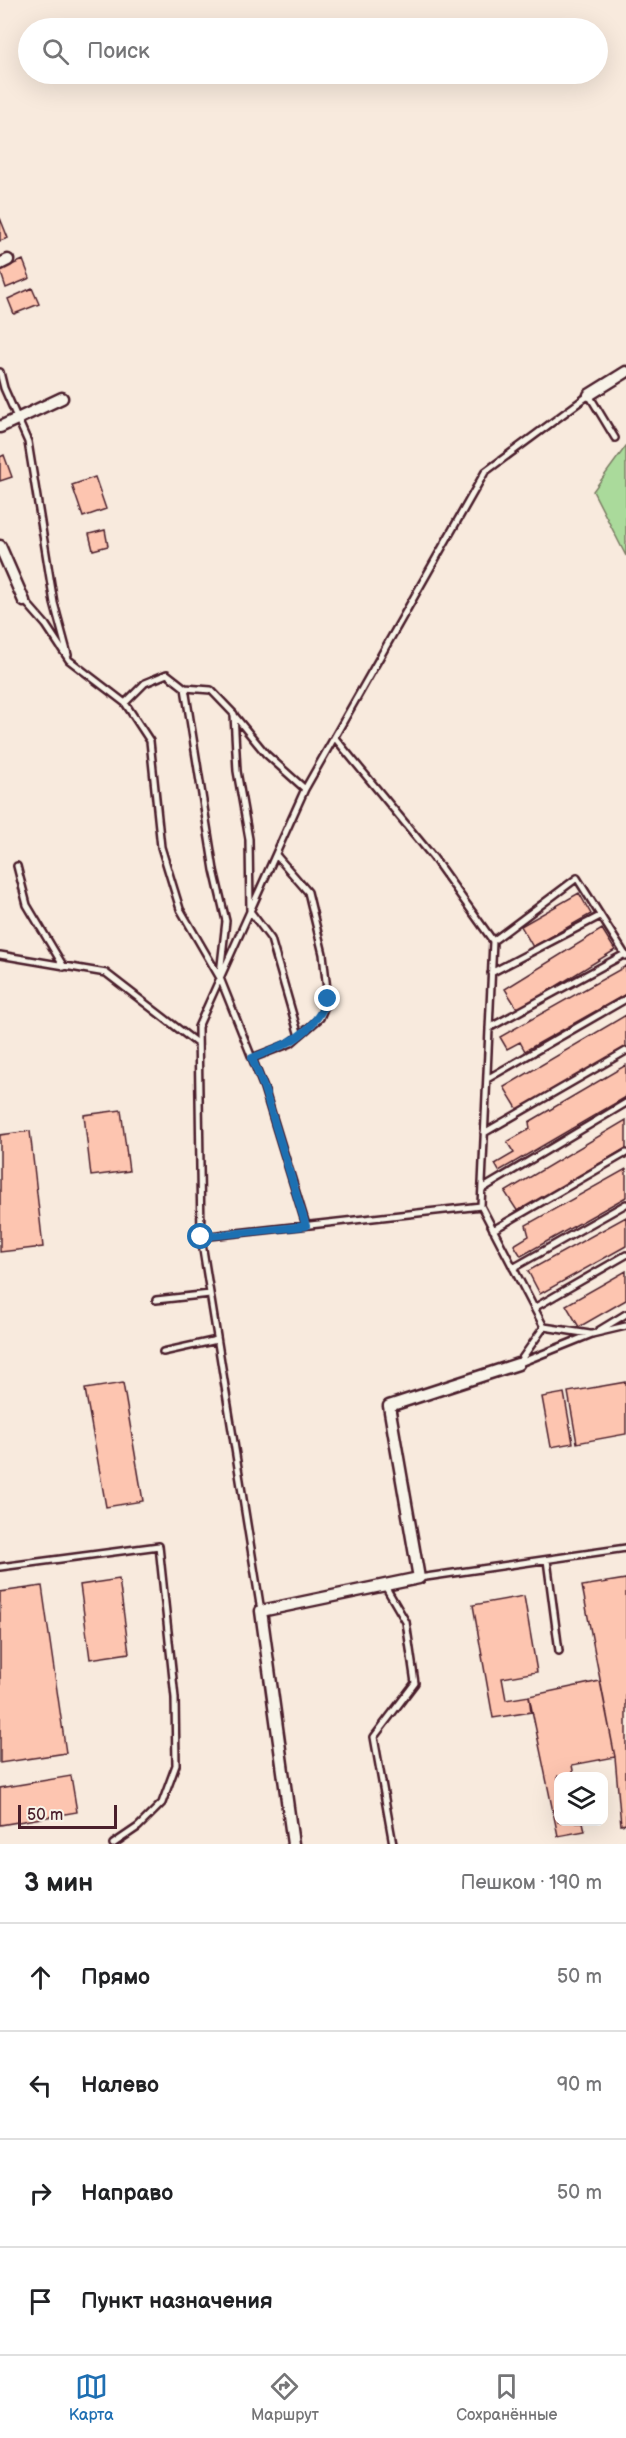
<!DOCTYPE html>
<html lang="ru">
<head>
<meta charset="utf-8">
<style>
  body { margin:0; font-family:"Balsamiq Sans",sans-serif; background:#f2f2f2; color:#202124 }
  .controls { position:absolute; right:18px; bottom:18px; display:grid; overflow:hidden; border-radius:12px; box-shadow:0 6px 24px #0002 }
  .controls button { width:54px; height:54px; display:grid; place-items:center; padding:0; border:0; border-bottom:2px solid #e0e0e0; background:#fff; color:#202124; font:30px sans-serif }
  .scale { position:absolute; left:18px; bottom:15px; width:99px; box-sizing:border-box; padding-left:6px; border:3px solid #4a1f2b; border-top:0; font-size:16px; line-height:21px; white-space:nowrap; color:#4a1f2b; -webkit-text-stroke:4px #f7f3e8; paint-order:stroke }
  .stop { position:absolute; width:18px; height:18px; margin:-14px; border:4px solid #1f6fb2; border-radius:50%; background:#fff }
  .stop.end { background:#1f6fb2; border-color:#fff; box-shadow:0 2px 6px #0008 }
  .list { margin:0; padding:0; list-style:none }
  h2 { display:flex; justify-content:space-between; align-items:center; height:78px; margin:0; padding:0 24px; font-size:26px }
  h2 small { font-size:20px; font-weight:400; color:#757577 }
  .list li { display:grid; grid-template-columns:39px 1fr auto; gap:18px; align-items:center; box-sizing:border-box; height:108px; padding:0 24px; border-top:2px solid #e0e0e0 }
  .list b { display:block; font-size:22px; white-space:nowrap }
  .list em { font-size:20px; font-style:normal; color:#757577 }
  .icon { flex:none; width:33px; height:33px; fill:none; stroke:currentColor; stroke-width:2; stroke-linecap:round; stroke-linejoin:round }
  .map { position:relative; flex:none; width:626px; height:1844px; overflow:hidden }
  .search { position:absolute; background:#fff; box-shadow:0 6px 24px #0002; left:18px; right:18px; top:18px; height:66px; display:flex; align-items:center; gap:15px; box-sizing:border-box; padding:0 21px; border-radius:33px; color:#757577; font-size:22px }
  .sheet { height:510px; background:#fff }
  nav { display:flex; justify-content:space-around; align-items:center; box-sizing:border-box; height:84px; border-top:2px solid #e0e0e0; background:#fff; font-size:16px; color:#757577 }
  nav a { display:grid; justify-items:center; gap:3px }
  nav .on { color:#1f6fb2 }
  .map>svg:first-child { display:block }
  .green { fill:#aada9b; stroke:#7a7c63; stroke-width:1.5 }
  .building { fill:#fdc5b0; stroke:#4a1f2b; stroke-width:1.5 }
  .lines { fill:none; stroke-linecap:round; stroke-linejoin:round }
  .lane-casing { stroke:#4a1f2b; stroke-width:10 }
  .street-casing { stroke:#4a1f2b; stroke-width:15 }
  .lane { stroke:#f7f3e8; stroke-width:5 }
  .street { stroke:#f7f3e8; stroke-width:10 }
  .route { stroke:#1f6fb2; stroke-width:8 }
</style>
</head>
<body>
<div class="map">
<svg width="626" height="1844" viewBox="0 0 626 1844">
  <rect width="100%" height="100%" fill="#f8eadd"/>
  <filter id="ink" filterUnits="userSpaceOnUse"><feTurbulence type="fractalNoise" baseFrequency=".0167" numOctaves="2"/><feDisplacementMap in="SourceGraphic" scale="12" xChannelSelector="R" yChannelSelector="G"/><feConvolveMatrix kernelMatrix="1 2 1 2 8 2 1 2 1" color-interpolation-filters="sRGB"/></filter>
  <g filter="url(#ink)">
    <path class="green" d="M 626,446 L 626,556 L 593,491 Z"/>
    <path class="building" d="M 0,218 L 8,238 L 0,241 Z
      M 23,260 L 30,278 L 6,288 L 0,270 Z
      M 32,288 L 39,304 L 14,314 L 8,299 Z
      M 4,455 L 12,477 L 0,481 L 0,457 Z
      M 95,477 L 106,509 L 83,517 L 72,485 Z
      M 105,530 L 108,546 L 93,550 L 89,534 Z
      M 579,893 L 591,914 L 533,947 L 521,926 Z
      M 602,929 L 615,950 L 518,1010 L 505,989 Z
      M 626,966 L 626,994 L 525,1051 L 520,1042 L 507,1049 L 500,1037 Z
      M 626,1015 L 626,1047 L 518,1110 L 504,1087 Z
      M 626,1065 L 626,1097 L 499,1171 L 495,1164 L 514,1153 L 507,1142 L 530,1129 L 529,1122 Z
      M 121,1110 L 129,1171 L 91,1176 L 84,1115 Z
      M 626,1120 L 626,1148 L 518,1212 L 505,1192 Z
      M 30,1131 L 43,1247 L 0,1252 L 0,1135 Z
      M 626,1169 L 626,1197 L 521,1256 L 514,1245 L 529,1236 L 526,1225 Z
      M 626,1217 L 626,1246 L 540,1294 L 528,1271 Z
      M 626,1271 L 626,1300 L 579,1327 L 566,1305 Z
      M 626,1382 L 626,1434 L 577,1443 L 568,1392 Z
      M 123,1383 L 143,1501 L 106,1507 L 85,1389 Z
      M 564,1393 L 573,1443 L 551,1447 L 542,1397 Z
      M 119,1579 L 129,1653 L 90,1659 L 80,1585 Z
      M 626,1579 L 626,1824 L 621,1825 L 615,1757 L 582,1586 Z
      M 42,1586 L 66,1753 L 0,1763 L 0,1592 Z
      M 524,1596 L 537,1672 L 502,1678 L 506,1700 L 529,1696 L 531,1712 L 493,1718 L 473,1605 Z
      M 600,1681 L 615,1757 L 572,1765 L 574,1776 L 558,1776 L 558,1822 L 583,1822 L 585,1831 L 558,1836 L 529,1696 Z
      M 71,1776 L 77,1812 L 0,1825 L 0,1788 Z"/>
    <g class="lines">
      <g class="lane-casing">
        <path id="lane" d="M 0,372 L 4,388 L 28,442 L 54,603 L 68,655
          M 25,601 L 46,625 L 69,660 L 125,703 L 150,741 L 161,847 L 180,909 L 220,978 L 264,1088 L 306,1225
          M 185,688 L 211,690 L 234,714 L 237,771 L 249,839 L 250,911 L 271,939 L 299,1036
          M 125,703 L 145,683 L 167,674 L 185,688 L 214,870 L 226,921 L 220,974
          M 234,715 L 266,754 L 305,789
          M 335,738 L 433,857 L 493,941
          M 17,866 L 27,905 L 64,967
          M 0,955 L 106,973 L 198,1044
          M 491,973 L 600,916
          M 489,1028 L 625,954
          M 252,1058 L 291,1043 L 320,1018 L 328,999 L 323,954 L 308,892 L 276,855
          M 487,1079 L 626,999
          M 484,1133 L 626,1051
          M 482,1189 L 626,1103
          M 481,1206 L 493,941 L 577,878 L 626,956
          M 493,1230 L 626,1153
          M 201,1237 L 481,1206 L 544,1327 L 518,1364
          M 513,1268 L 626,1204
          M 156,1300 L 210,1294
          M 534,1308 L 626,1255
          M 544,1327 L 590,1334
          M 598,1331 L 626,1314
          M 163,1352 L 217,1340
          M 520,1363 L 592,1334 L 626,1326
          M 547,1560 L 559,1651
          M 0,1567 L 159,1546 L 175,1698 L 176,1765 L 162,1803 L 138,1827 L 113,1844
          M 419,1578 L 626,1548
          M 385,1586 L 406,1622 L 415,1683 L 374,1737 L 393,1844
          M 261,1611 L 201,1237 L 198,1027 L 305,789 L 485,472 L 589,395 L 615,438"/>
      </g>
      <g class="street-casing">
        <path id="street" d="M 0,264 L 8,260
          M 589,395 L 626,372
          M 0,427 L 62,398
          M 0,546 L 24,601
          M 293,1844 L 261,1611 L 419,1578 L 389,1406 L 518,1364"/>
      </g>
      <use href="#lane" class="lane"/>
      <use href="#street" class="street"/>
    </g>
  </g>
  <g class="lines" filter="url(#ink)">
    <path class="route" d="M 201,1237 L 306,1226 L 264,1088 L 252,1058 C 288,1044 311,1036 328,999"/>
  </g>
</svg>
<div class="controls">
<button><svg class="icon" aria-label="layers" viewBox="0 0 24 24"><path d="M12 4l9 5-9 5-9-5zM3 14l9 5 9-5"/></svg></button>
</div>
<div class="scale">50 m</div>
<div class="stop" style="left:201px;top:1237px"></div>
<div class="stop end" style="left:328px;top:999px"></div>
<div class="search"><svg class="icon" aria-label="search" viewBox="0 0 24 24"><circle cx="10" cy="10" r="6"/><path d="M15 15l6 6"/></svg>Поиск</div>
</div>
<section class="sheet">
<h2>3 мин<small>Пешком · 190 m</small></h2>
<ul class="list">
<li><svg class="icon" aria-label="ahead" viewBox="0 0 24 24"><path d="M12 20V5M6 11l6-6 6 6"/></svg><div><b>Прямо</b></div><em>50 m</em></li>
<li><svg class="icon" aria-label="left" viewBox="0 0 24 24"><path d="M17 20v-9H6M10 6l-5 5 5 5"/></svg><div><b>Налево</b></div><em>90 m</em></li>
<li><svg class="icon" aria-label="right" viewBox="0 0 24 24"><path d="M7 20v-9h11M14 6l5 5-5 5"/></svg><div><b>Направо</b></div><em>50 m</em></li>
<li><svg class="icon" aria-label="arrive" viewBox="0 0 24 24"><path d="M6 21V4h12l-3 4 3 4H6"/></svg><div><b>Пункт назначения</b></div></li>
</ul>
</section>
<nav>
<a class="on"><svg class="icon" aria-label="map" viewBox="0 0 24 24"><path d="M3 6l6-2 6 2 6-2v14l-6 2-6-2-6 2zM9 4v14M15 6v14"/></svg>Карта</a>
<a><svg class="icon" aria-label="directions" viewBox="0 0 24 24"><path d="M12 3l9 9-9 9-9-9zM9 14v-3h6M13 9l2 2-2 2"/></svg>Маршрут</a>
<a><svg class="icon" aria-label="saved" viewBox="0 0 24 24"><path d="M7 4h10v16l-5-4-5 4z"/></svg>Сохранённые</a>
</nav>
</body>
</html>
